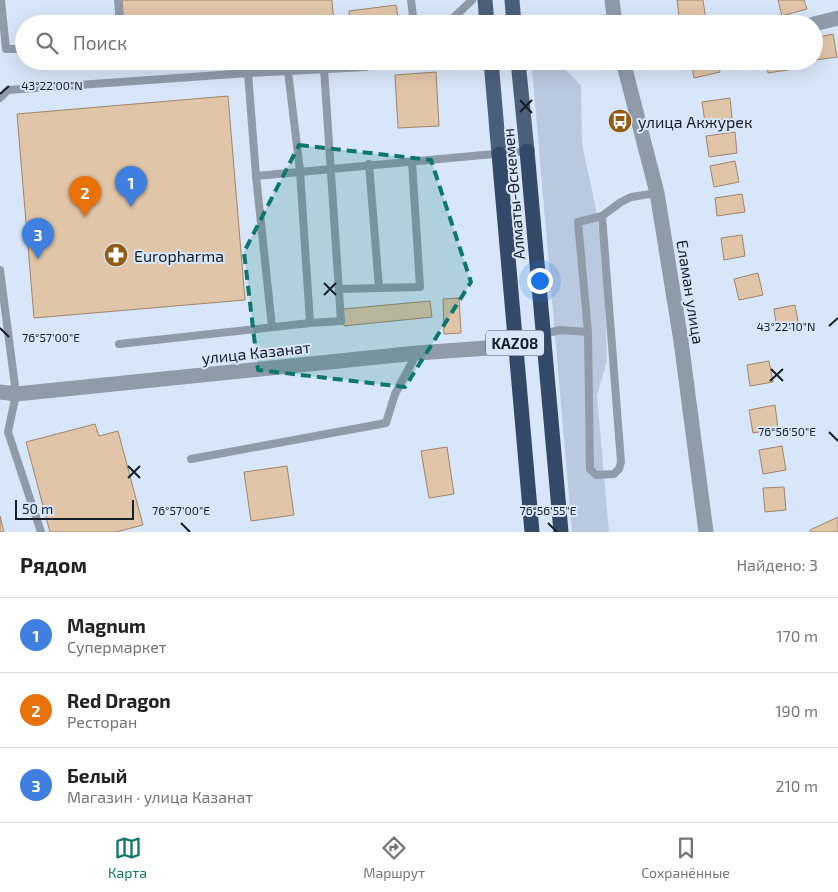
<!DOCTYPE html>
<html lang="ru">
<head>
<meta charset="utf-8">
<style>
  body { margin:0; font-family:"Exo 2",sans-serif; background:#f6f6f6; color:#222 }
  .scale { position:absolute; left:15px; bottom:12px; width:119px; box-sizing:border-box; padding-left:5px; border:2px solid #151e29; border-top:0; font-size:14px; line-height:18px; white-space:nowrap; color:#151e29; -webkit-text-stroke:4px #d8e6f9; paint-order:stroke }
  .you { position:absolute; left:539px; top:280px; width:18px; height:18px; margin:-12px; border:4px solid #fff; border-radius:50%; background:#1a73e8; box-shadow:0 0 0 8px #1a73e833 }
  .badge { display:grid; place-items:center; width:32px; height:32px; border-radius:50%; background:#0f766e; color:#fff; font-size:16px; font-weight:700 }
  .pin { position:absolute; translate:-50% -41px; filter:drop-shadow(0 1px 2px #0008) }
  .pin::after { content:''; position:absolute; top:26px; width:18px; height:15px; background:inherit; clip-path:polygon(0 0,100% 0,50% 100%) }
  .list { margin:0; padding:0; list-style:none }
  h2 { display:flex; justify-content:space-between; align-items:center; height:65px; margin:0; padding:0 20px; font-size:21px }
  h2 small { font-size:16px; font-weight:400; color:#767676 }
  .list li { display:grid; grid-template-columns:32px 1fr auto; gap:15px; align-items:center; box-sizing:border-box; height:75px; padding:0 20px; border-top:1px solid #e0e0e0 }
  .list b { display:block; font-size:19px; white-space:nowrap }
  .list p { margin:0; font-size:16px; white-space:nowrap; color:#767676 }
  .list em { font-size:16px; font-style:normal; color:#767676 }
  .icon { flex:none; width:28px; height:28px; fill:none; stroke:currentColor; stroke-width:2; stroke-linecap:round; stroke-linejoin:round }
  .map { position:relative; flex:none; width:838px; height:532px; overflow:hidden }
  .search { position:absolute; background:#fff; box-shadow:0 5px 20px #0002; left:15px; right:15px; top:15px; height:55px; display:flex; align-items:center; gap:12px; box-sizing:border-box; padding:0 18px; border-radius:28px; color:#767676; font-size:19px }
  .sheet { height:290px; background:#fff }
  nav { display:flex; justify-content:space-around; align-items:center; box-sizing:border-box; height:70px; border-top:1px solid #e0e0e0; background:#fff; font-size:14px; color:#767676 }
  nav a { display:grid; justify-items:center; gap:2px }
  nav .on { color:#0f766e }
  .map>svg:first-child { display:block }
  .green { fill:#b9c9df }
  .building { fill:#e1c5a8; stroke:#9f856a }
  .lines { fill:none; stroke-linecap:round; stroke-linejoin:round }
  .lane { stroke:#909baa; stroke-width:8 }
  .street { stroke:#909baa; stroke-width:15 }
  .primary { stroke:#4c5f79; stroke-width:15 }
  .highway { stroke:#344967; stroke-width:15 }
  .marked { fill:#0f766e; fill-opacity:0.2; stroke:#0f766e; stroke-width:4; stroke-dasharray:10 6; stroke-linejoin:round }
  .ticks { fill:none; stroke:#151e29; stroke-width:2 }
  .labels { text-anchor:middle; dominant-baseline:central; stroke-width:4; stroke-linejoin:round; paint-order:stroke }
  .shield { fill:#d8e6f9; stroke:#505a67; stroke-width:1 }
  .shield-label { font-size:15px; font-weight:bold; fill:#151e29 }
  .poi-label { font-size:16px; fill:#151e29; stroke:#d8e6f9; text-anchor:start }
  .street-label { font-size:16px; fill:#151e29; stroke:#d8e6f9 }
  .ticks-label { font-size:12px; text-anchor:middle; fill:#151e29; stroke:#d8e6f9; stroke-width:4; stroke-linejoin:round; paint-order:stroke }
</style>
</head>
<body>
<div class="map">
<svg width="838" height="532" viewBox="0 0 838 532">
  <rect width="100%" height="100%" fill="#d8e6f9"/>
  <path class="green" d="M 560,64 L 581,86 L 582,144 L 595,204 L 604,268 L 607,360 L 597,396 L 609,532 L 572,532 L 532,68 Z"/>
  <path class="building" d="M 122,0 L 332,0 L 334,24 L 124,24 Z
    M 677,0 L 703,0 L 706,21 L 680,24 Z
    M 778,0 L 804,0 L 807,9 L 782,16 Z
    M 396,5 L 399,24 L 350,24 L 349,11 Z
    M 833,34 L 837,57 L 815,60 L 814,38 Z
    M 691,61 L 718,61 L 720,72 L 694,78 Z
    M 766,61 L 793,61 L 794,69 L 768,73 Z
    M 436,72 L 439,126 L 398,128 L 395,75 Z
    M 228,96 L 245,300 L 34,318 L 17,114 Z
    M 730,98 L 732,118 L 705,122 L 702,102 Z
    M 735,132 L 737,153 L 709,157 L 706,136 Z
    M 735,161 L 739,182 L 714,187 L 710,166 Z
    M 742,194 L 745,212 L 717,216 L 715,198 Z
    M 742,235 L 745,256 L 724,260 L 721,238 Z
    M 758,273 L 763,295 L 739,300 L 734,279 Z
    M 459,298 L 461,333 L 444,334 L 443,299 Z
    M 430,301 L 432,317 L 344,326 L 343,309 Z
    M 795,305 L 799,327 L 777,330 L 774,309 Z
    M 769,361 L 773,382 L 750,386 L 747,365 Z
    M 775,405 L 778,429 L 753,433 L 749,410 Z
    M 95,424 L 99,436 L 118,431 L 143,525 L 116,532 L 50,532 L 26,442 Z
    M 782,446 L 786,470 L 763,474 L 759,450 Z
    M 447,447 L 454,494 L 429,498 L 421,451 Z
    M 287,466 L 294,515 L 251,521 L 244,472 Z
    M 784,487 L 786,510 L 765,512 L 763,488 Z
    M 0,516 L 4,532 L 0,532 Z
    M 838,517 L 838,532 L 810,532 L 810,530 Z"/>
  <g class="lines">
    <path class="lane" d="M 1,0 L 6,49 L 24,49
      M 118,0 L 120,24
      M 411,0 L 414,24
      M 447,24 L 472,0
      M 248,73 L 256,176 L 527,151
      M 0,98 L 8,90 L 248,73 L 366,67 L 387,61
      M 369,164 L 379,288 L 420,287 L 412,162
      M 256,176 L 272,327
      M 0,270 L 16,394 L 8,432 L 41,532
      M 341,289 L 379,288
      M 310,323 L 341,321 L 324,69
      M 588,332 L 590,469 L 596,475 L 614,474 L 619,469 L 621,462 L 602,216
      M 543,334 L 560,330 L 588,332 L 578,222 L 602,216 L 621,202 L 631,197 L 657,193
      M 119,344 L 310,323 L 300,171 L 288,71
      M 191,459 L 386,423 L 395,394 L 417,353"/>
    <path class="street" d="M 612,0 L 615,24
      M 814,24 L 838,18
      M 623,61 L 657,193 L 681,341 L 706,532
      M 0,392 L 16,394 L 417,353 L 515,346"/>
    <path class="primary" d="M 485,0 L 487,24
      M 512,0 L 514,24
      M 491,61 L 499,154
      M 518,61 L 527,151"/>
    <path class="highway" d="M 527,151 L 561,532
      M 499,154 L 532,532"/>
  </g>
  <path class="marked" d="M 299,145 L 431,160 L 471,282 L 405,387 L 258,370 L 244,252 Z"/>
  <path class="ticks" d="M 0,94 L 9,86M 520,100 L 532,113M 520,112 L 532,100M 324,283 L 336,295M 324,295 L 336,283M 829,326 L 838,318M 0,328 L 9,337M 771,369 L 783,381M 770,381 L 783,369M 829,432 L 838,441M 128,466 L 140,478M 128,478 L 140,466M 181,523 L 190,532M 548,523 L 557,532"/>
  <defs>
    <g id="bus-disc" transform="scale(1.25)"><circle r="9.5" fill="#915b11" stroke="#d8e6f9"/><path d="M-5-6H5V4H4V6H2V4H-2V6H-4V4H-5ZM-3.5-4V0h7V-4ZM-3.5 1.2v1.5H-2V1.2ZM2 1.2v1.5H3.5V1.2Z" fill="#fff"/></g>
    <g id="pharmacy-disc" transform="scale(1.25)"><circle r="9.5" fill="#915b11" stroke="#d8e6f9"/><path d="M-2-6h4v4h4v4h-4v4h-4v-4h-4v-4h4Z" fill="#fff"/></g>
  </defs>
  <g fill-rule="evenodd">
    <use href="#bus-disc" x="620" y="121"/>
    <use href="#pharmacy-disc" x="116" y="255"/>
  </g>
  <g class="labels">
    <rect class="shield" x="486" y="330.5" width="58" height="25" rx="4"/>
    <g class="shield-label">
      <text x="515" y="343">KAZ08</text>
    </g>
    <g class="poi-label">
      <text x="638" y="121">улица Акжурек</text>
      <text x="134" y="255">Europharma</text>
    </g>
    <g class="street-label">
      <text transform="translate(513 194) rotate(-95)">Алматы-Өскемен</text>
      <text transform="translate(691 292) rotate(81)">Еламан улица</text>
      <text transform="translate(256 352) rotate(-6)">улица Казанат</text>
    </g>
  </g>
  <g class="ticks-label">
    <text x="52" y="90">43°22'00"N</text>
    <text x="786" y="331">43°22'10"N</text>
    <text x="51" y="342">76°57'00"E</text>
    <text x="787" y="436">76°56'50"E</text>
    <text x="181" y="515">76°57'00"E</text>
    <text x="548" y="515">76°56'55"E</text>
  </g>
</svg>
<div class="scale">50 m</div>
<div class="you"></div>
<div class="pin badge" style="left:131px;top:207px;background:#3f7fe0">1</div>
<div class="pin badge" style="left:85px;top:217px;background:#e8710a">2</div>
<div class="pin badge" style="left:38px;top:259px;background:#3f7fe0">3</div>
<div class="search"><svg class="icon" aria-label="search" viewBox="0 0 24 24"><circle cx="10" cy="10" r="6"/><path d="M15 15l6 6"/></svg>Поиск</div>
</div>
<section class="sheet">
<h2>Рядом<small>Найдено: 3</small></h2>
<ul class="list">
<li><span class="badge" style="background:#3f7fe0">1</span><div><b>Magnum</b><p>Супермаркет</p></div><em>170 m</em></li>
<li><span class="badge" style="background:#e8710a">2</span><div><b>Red Dragon</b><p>Ресторан</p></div><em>190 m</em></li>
<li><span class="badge" style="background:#3f7fe0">3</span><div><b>Белый</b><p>Магазин · улица Казанат</p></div><em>210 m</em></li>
</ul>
</section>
<nav>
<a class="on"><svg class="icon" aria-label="map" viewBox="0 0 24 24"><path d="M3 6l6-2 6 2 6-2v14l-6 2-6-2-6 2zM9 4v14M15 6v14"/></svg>Карта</a>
<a><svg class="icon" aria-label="directions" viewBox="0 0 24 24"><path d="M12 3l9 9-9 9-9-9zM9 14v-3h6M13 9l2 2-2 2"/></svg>Маршрут</a>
<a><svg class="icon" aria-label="saved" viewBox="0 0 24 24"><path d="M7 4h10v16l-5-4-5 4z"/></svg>Сохранённые</a>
</nav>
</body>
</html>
